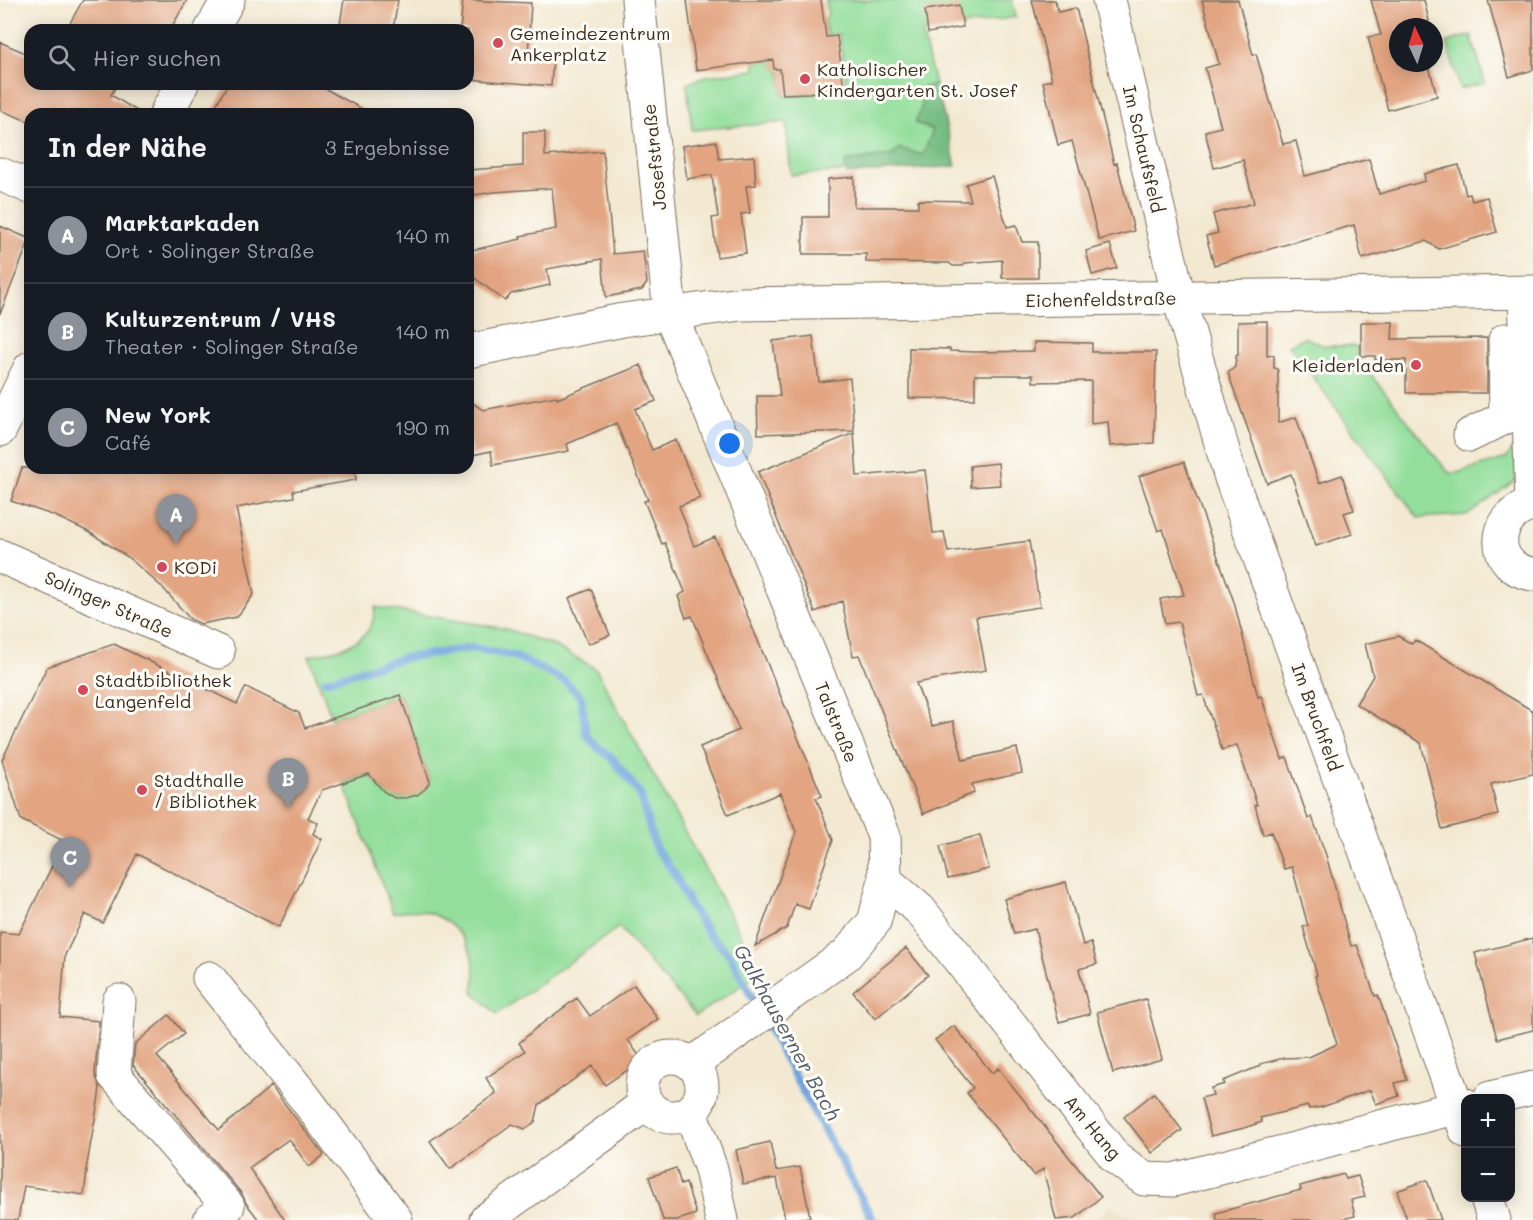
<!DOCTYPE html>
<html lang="de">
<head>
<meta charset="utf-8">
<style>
  body { margin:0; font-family:Mali,sans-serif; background:#20242c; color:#f1f3f6 }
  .controls { position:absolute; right:18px; bottom:18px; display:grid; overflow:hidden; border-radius:12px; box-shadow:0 3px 15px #0003 }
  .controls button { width:54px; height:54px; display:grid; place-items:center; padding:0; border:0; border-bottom:2px solid #363941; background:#171b24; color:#f1f3f6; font:30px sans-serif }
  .compass { position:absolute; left:1389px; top:18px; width:54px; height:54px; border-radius:50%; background:#171b24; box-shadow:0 3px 15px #0003; rotate:356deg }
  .you { position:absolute; left:730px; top:444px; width:21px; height:21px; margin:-15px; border:4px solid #fff; border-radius:50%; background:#1a73e8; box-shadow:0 0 0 9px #1a73e833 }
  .badge { display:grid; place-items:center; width:39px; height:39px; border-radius:50%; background:#8c9099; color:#fff; font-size:20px; font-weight:700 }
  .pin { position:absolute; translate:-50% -50px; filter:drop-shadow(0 2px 3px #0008) }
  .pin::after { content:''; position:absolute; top:32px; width:21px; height:18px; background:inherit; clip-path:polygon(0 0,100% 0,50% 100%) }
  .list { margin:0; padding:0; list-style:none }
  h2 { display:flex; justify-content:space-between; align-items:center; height:78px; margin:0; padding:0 24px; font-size:26px }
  h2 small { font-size:20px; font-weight:400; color:#9ea1a6 }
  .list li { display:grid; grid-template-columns:39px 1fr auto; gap:18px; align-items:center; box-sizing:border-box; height:96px; padding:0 24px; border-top:2px solid #363941 }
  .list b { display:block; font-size:22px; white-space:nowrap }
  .list p { margin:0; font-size:20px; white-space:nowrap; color:#9ea1a6 }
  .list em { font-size:20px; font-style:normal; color:#9ea1a6 }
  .icon { flex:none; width:33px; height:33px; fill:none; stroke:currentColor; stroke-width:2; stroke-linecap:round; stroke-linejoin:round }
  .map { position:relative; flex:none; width:1533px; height:1220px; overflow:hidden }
  .search { position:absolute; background:#171b24; box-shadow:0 3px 15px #0003; left:24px; top:24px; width:450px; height:66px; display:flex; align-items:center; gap:15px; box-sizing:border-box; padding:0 21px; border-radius:18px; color:#9ea1a6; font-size:22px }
  .panel { position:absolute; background:#171b24; box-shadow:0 3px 15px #0003; left:24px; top:108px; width:450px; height:366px; border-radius:18px }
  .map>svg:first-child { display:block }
  .built { fill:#e8d9ba }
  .green { fill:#93de9b; stroke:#67845c; stroke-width:1.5 }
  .forest { fill:#76bd83; stroke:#587450; stroke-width:1.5 }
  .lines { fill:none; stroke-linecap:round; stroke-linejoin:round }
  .stream { stroke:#70a4dd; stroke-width:8 }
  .building { fill:#e2a481 }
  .minor-casing { stroke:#7b6d5d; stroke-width:35 }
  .minor { stroke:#fff; stroke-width:33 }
  .poi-dot { fill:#d1495b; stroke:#fdfcf7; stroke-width:2 }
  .labels { text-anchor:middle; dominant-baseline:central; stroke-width:6; stroke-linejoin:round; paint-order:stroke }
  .poi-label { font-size:18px; fill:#3b2a1e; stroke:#fdfcf7; text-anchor:start }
  .street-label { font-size:18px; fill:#3b2a1e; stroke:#fdfcf7 }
  .water-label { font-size:20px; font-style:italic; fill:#505b6a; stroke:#fdfcf7 }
</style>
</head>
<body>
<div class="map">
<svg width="1533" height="1220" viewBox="0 0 1533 1220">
  <rect width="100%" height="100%" fill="#fdfcf7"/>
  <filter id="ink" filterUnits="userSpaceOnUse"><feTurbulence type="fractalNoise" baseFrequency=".0167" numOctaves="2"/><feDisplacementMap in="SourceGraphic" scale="12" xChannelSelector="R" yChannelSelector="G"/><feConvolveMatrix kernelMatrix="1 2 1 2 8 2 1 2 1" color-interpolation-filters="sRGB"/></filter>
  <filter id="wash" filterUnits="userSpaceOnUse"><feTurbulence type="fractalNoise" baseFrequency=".008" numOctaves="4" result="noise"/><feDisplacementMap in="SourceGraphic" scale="24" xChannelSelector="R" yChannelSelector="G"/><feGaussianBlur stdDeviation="1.35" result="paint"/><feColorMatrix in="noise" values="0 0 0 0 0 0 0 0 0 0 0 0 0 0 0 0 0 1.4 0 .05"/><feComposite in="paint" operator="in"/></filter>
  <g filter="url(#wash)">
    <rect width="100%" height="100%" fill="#f3e9d2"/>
    <path class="built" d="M 1111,1207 L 1139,1220 L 1095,1220 Z"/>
    <path class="green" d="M 826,0 L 1012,0 L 1016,17 L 922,33 L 955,164 L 791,175 L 786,122 L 692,130 L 687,84 L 707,76 L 755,70 L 755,62 L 770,61 L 780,72 L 783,96 L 847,90 L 839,34 L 827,35 L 824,18 L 828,17 Z
      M 1471,35 L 1485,83 L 1460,89 L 1447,42 Z
      M 1304,337 L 1325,346 L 1358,346 L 1358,358 L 1447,471 L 1453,474 L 1507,458 L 1515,445 L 1516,480 L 1468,515 L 1418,518 L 1289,345 Z
      M 375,607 L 507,629 L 557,647 L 596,669 L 761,972 L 696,1016 L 619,927 L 497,1014 L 473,992 C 481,957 461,922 426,912 C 415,909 404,911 393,913 L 344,783 L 369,774 C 374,780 379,788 385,792 C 400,804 420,797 430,782 L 400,695 L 332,718 L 309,656 C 338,650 375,644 375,607 Z"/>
    <path class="forest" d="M 936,85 L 956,166 L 847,174 L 845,162 L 893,155 L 900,148 L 923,155 L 933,130 L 915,123 L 921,109 L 923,87 Z"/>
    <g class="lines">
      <path class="stream" d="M 325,681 L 404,658 L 472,648 L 514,656 L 565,681 L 581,697 L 586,734 L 595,745 L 612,758 L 640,794 L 655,847 L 674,873 L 691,907 L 710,936 L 730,955 L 758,1009
        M 764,1020 L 873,1220"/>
    </g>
    <g id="blocks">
      <path class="building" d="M 83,0 L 187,0 L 170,30 L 66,30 Z
        M 344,0 L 398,0 L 393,30 L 339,30 Z
        M 463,0 L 531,3 L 528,55 L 553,58 L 551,86 L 468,79 L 468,30 L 460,30 Z
        M 687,0 L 821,0 L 826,37 L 837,36 L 844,88 L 809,93 L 783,94 L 780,69 L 774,69 L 773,60 L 696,70 Z
        M 1032,0 L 1055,0 L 1058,12 L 1076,8 L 1114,164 L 1117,163 L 1134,231 L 1099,240 L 1072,141 L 1058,145 L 1043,82 L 1052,80 Z
        M 1202,0 L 1238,0 L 1253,55 L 1256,54 L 1283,144 L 1296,141 L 1305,176 L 1369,159 L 1379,194 L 1425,181 L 1424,174 L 1459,165 L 1466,195 L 1470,194 L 1472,201 L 1487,197 L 1497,232 L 1439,249 L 1426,241 L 1362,259 L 1354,225 L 1214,265 L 1206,236 L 1218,233 L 1213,214 L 1254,203 L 1243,160 L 1214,168 L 1205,131 L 1221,127 L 1205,68 L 1219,64 Z
        M 1371,0 L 1424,0 L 1429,21 L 1417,25 L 1418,27 L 1398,27 L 1398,63 L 1428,63 L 1437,96 L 1388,110 L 1368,37 L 1381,35 Z
        M 1488,0 L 1533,0 L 1533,70 L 1509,77 Z
        M 959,5 L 963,27 L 928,33 L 925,10 Z
        M 0,42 L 30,55 L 30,84 L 117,84 L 111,95 L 142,114 L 30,114 L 30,122 L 0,110 Z
        M 228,84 L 317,84 L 371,114 L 211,114 Z
        M 523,132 L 545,132 L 545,156 L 603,151 L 613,254 L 643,251 L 647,283 L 642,290 L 606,297 L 602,259 L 547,269 L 550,285 L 511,294 L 505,301 L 468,273 L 468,251 L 521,239 L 520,236 L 556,229 L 552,188 L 494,192 L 468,196 L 468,170 L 523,166 Z
        M 716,141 L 719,159 L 754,156 L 756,185 L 746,186 L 750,213 L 741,214 L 746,253 L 717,257 L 712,218 L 718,217 L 712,175 L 687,179 L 682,146 Z
        M 992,176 L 1007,227 L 1016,225 L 1022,242 L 1038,242 L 1038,278 L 1002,278 L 1002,260 L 965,263 L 963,266 L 953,266 L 949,263 L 866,262 L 866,254 L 803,254 L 803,217 L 828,217 L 828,179 L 854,177 L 854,207 L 918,207 L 918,200 L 971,201 L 966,184 Z
        M 0,226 L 30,239 L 0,314 Z
        M 1110,244 L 1117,268 L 1092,275 L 1086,251 Z
        M 1267,321 L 1267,356 L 1274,355 L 1274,368 L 1278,369 L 1278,423 L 1296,417 L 1319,483 L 1342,475 L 1354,510 L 1344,513 L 1352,534 L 1316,546 L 1291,474 L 1267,483 L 1228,373 L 1235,367 L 1236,356 L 1238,355 L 1238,322 Z
        M 1361,322 L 1393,322 L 1392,339 L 1487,338 L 1487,393 L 1406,393 L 1406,360 L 1375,360 L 1375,356 L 1361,356 Z
        M 813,336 L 819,382 L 850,378 L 854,431 L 758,434 L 757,396 L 780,396 L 773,341 Z
        M 1034,342 L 1092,343 L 1092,352 L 1156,352 L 1154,443 L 1110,446 L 1108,422 L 1091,424 L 1091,381 L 1033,382 L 1033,375 L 975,375 L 975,399 L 909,398 L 909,348 L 950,349 L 950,351 L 975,352 L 1034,351 Z
        M 641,365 L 656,401 L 635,409 L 652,450 L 676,440 L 700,498 L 679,506 L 694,546 L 715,537 L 822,796 L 816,798 L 833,840 L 809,909 L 795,904 L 787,928 L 755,946 L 796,832 L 780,793 L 728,815 L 700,747 L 739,730 L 692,616 L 686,618 L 678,596 L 685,592 L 665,543 L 662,544 L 644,501 L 648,500 L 616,423 L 567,444 L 569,451 L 493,465 L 491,451 L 472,455 L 468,435 L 468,400 L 483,410 L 556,396 L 557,399 Z
        M 854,433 L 857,476 L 925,470 L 933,533 L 944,532 L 948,552 L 1029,541 L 1040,607 L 976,617 L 986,670 L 916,683 L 932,726 L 953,721 L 963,760 L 1017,748 L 1022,773 L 972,784 L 974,793 L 923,814 L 859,655 L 853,656 L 842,601 L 815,612 L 758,472 Z
        M 1184,462 L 1234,602 L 1258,697 L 1261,696 L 1282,759 L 1287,757 L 1308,819 L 1312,817 L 1326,855 L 1351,946 L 1357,945 L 1375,996 L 1378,995 L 1407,1080 L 1395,1083 L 1399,1096 L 1376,1104 L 1370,1090 L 1322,1107 L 1309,1109 L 1308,1106 L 1260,1118 L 1262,1122 L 1244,1128 L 1211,1136 L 1201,1098 L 1213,1095 L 1211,1088 L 1225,1084 L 1223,1081 L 1260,1066 L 1260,1064 L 1284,1058 L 1309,1057 L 1337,1044 L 1315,976 L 1317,975 L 1303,927 L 1308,926 L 1292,867 L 1284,869 L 1271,832 L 1263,835 L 1255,805 L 1257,805 L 1237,745 L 1222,750 L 1203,695 L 1198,696 L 1179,622 L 1165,624 L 1160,599 L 1184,595 L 1163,529 L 1158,531 L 1139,476 Z
        M 998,463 L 1000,485 L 971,487 L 970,466 Z
        M 22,468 L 355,468 L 356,480 L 293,491 L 294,497 L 236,508 L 254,594 L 237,617 L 201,624 L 190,619 L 163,588 L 128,557 L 89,532 L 55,516 L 11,501 Z
        M 591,589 L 610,635 L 588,644 L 569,598 Z
        M 1398,636 L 1412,644 L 1415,640 L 1533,711 L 1533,774 L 1491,784 L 1498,815 L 1442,829 L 1421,743 L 1356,704 L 1373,676 L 1365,644 Z
        M 114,644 L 237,704 L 246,687 L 299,713 L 305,728 L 400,695 L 430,782 L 425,789 L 417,795 L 406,798 L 394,798 L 383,791 L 369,774 L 322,790 L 308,818 L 318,823 L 313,834 L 322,839 L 279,927 L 137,854 L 103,923 L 85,914 L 65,955 L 60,1017 L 99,1021 L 95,1074 L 100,1087 L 99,1096 L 86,1170 L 87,1170 L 84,1195 L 24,1186 L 18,1220 L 0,1220 L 0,932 L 19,934 L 64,841 L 21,820 L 2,760 L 47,667 Z
        M 980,835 L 989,869 L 948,879 L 940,846 Z
        M 1066,882 L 1083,945 L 1091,943 L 1097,964 L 1079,969 L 1090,1014 L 1059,1022 L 1035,929 L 1014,934 L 1004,899 Z
        M 1533,938 L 1533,1030 L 1497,1039 L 1475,953 Z
        M 906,948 L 928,975 L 875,1019 L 853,992 Z
        M 634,985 L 658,1019 L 628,1040 L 642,1060 L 605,1085 L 592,1066 L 539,1105 L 535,1122 L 525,1129 L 512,1124 L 450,1169 L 430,1141 L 496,1093 L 486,1078 L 525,1051 L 519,1043 L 536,1028 L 577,998 L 590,1016 Z
        M 1146,999 L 1162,1059 L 1113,1073 L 1097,1012 Z
        M 169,1015 L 184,1034 L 157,1056 L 219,1130 L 271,1086 L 324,1155 L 309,1167 L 289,1139 L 249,1168 L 285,1220 L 259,1220 L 246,1203 L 242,1194 L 133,1065 L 135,1044 Z
        M 954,1026 L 992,1073 L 998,1068 L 1101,1197 L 1075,1218 L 1056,1220 L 1043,1169 L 1034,1176 L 967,1093 L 973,1088 L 935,1040 Z
        M 1154,1093 L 1182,1130 L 1152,1153 L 1124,1117 Z
        M 770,1142 L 776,1171 L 800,1167 L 810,1217 L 785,1220 L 777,1178 L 743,1184 L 736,1150 Z
        M 676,1168 L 681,1185 L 686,1183 L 696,1214 L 678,1220 L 663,1220 L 649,1177 Z
        M 1344,1174 L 1346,1179 L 1358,1176 L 1365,1197 L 1351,1200 L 1355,1216 L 1338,1220 L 1217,1220 L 1216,1213 L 1301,1190 L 1300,1186 Z
        M 1427,1180 L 1441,1220 L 1407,1220 L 1397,1191 Z"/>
    </g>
  </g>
  <g filter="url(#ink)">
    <use href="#blocks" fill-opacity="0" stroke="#7b6d5d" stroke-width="1.5"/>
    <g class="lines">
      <g class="minor-casing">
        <path id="minor" d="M 638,0 L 670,313 L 884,836 L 885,880 L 874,922 L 846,955 L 692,1064
          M 1109,0 L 1179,298 L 1231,478 L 1466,1131
          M 211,30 L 228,0
          M 166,114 L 182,84
          M 0,174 L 30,187
          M 1525,293 L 1532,504
          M 468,351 L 623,320 L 741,304 L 1533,292
          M 0,430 L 30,368
          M 1470,435 L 1506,417 L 1505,340
          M 1533,504 C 1489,516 1491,569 1533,574
          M 0,556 L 218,652
          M 885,880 L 920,910 L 1115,1157 L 1144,1179 L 1173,1180 L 1466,1105
          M 209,978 L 305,1098 L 396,1220
          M 119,1001 L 114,1075 L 228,1206 L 210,1220
          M642 1087a30 30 0 1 1 60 0a30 30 0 1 1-60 0Z
          M 1490,1098 L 1533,1088
          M 690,1111 L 711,1169 L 722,1220
          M 1487,1198 L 1494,1220
          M 486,1220 L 647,1103"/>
      </g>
      <use href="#minor" class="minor"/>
    </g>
  </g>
  <g class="poi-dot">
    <circle cx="498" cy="43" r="6"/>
    <circle cx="805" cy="79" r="6"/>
    <circle cx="1416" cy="365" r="6"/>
    <circle cx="162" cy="567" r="6"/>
    <circle cx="83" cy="690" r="6"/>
    <circle cx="142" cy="790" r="6"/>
  </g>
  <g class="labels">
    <g class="poi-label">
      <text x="510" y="33">Gemeindezentrum<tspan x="510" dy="21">Ankerplatz</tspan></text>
      <text x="817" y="69">Katholischer<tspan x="817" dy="21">Kindergarten St. Josef</tspan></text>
      <text x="1404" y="365" text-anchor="end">Kleiderladen</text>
      <text x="174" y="567">KODi</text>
      <text x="95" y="680">Stadtbibliothek<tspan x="95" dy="21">Langenfeld</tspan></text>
      <text x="154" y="780">Stadthalle<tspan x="154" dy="21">/ Bibliothek</tspan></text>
    </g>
    <g class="street-label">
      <text transform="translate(1144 149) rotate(77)">Im Schaufsfeld</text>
      <text transform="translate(654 157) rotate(-96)">Josefstraße</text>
      <text transform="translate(1101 299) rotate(-1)">Eichenfeldstraße</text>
      <text transform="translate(109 604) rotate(24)">Solinger Straße</text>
      <text transform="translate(1317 717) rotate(70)">Im Bruchfeld</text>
      <text transform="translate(837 722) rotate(68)">Talstraße</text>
      <text transform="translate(1093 1127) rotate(50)">Am Hang</text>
    </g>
    <g class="water-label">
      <text transform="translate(788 1032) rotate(61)">Galkhauserner Bach</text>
    </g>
  </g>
</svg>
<div class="controls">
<button>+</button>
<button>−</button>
</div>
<svg class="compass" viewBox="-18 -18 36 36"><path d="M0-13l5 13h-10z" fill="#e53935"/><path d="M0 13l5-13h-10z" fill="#9ea1a6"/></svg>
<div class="you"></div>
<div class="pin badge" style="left:176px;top:544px">A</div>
<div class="pin badge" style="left:288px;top:808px">B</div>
<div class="pin badge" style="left:70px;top:887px">C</div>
<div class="search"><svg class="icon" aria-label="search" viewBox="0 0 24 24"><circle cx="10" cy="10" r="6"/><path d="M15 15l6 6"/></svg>Hier suchen</div>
<section class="panel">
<h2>In der Nähe<small>3 Ergebnisse</small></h2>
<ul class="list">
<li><span class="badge">A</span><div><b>Marktarkaden</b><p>Ort · Solinger Straße</p></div><em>140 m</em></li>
<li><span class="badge">B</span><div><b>Kulturzentrum / VHS</b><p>Theater · Solinger Straße</p></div><em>140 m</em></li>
<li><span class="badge">C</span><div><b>New York</b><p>Café</p></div><em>190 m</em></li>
</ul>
</section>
</div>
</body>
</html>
